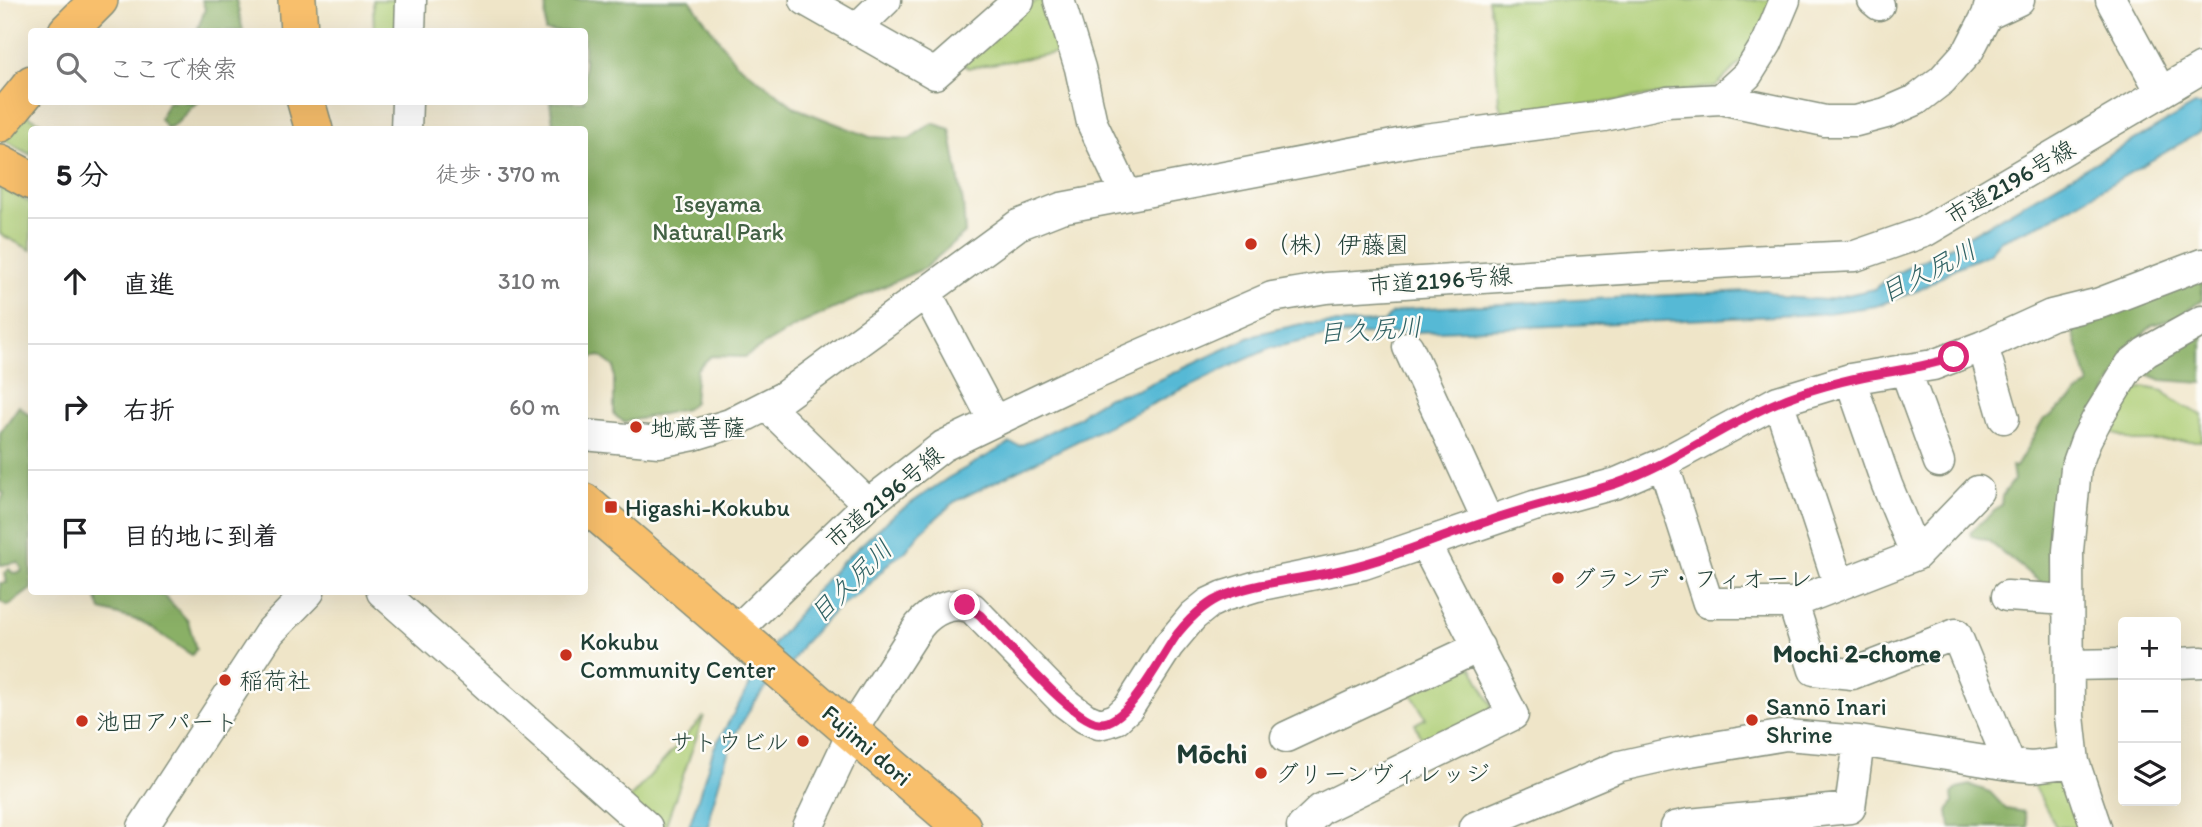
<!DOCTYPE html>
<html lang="ja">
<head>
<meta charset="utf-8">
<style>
  body { margin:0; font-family:Itim,"Klee One",sans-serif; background:#f6f6f6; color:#202124 }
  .controls { position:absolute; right:21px; bottom:21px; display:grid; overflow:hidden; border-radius:7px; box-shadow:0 7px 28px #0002 }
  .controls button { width:63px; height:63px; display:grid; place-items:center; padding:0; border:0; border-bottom:2px solid #e0e0e0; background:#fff; color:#202124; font:35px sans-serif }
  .stop { position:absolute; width:21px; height:21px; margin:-16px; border:5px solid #db2777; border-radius:50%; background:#fff }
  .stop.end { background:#db2777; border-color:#fff; box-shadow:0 2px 7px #0008 }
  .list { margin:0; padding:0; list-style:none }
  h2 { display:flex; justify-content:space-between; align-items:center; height:91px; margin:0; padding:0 28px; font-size:30px }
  h2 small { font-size:23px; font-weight:400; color:#757577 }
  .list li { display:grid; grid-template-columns:46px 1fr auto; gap:21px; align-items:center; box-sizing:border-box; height:126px; padding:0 28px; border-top:2px solid #e0e0e0 }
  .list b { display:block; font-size:26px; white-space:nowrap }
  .list em { font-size:23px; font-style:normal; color:#757577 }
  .icon { flex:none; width:38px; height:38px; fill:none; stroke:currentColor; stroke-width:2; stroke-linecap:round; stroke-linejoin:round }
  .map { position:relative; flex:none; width:2202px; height:827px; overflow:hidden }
  .search { position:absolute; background:#fff; box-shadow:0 7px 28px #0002; left:28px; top:28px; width:560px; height:77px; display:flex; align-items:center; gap:18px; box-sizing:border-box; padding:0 24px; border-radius:7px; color:#757577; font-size:26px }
  .panel { position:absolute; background:#fff; box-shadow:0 7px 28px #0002; left:28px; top:126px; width:560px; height:469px; border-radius:7px }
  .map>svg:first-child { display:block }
  .green { fill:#adcd75; stroke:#668554; stroke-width:2 }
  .forest { fill:#8ab066; stroke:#54764d; stroke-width:2 }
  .water { fill:#57b9d5; stroke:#3b7b84; stroke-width:2 }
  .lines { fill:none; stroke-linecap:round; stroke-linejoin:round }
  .minor-casing { stroke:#87917e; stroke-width:33 }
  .major-casing { stroke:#87917e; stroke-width:40 }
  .minor { stroke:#fff; stroke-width:30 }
  .major { stroke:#f8bf6c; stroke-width:37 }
  .route { stroke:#db2777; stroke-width:9 }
  .poi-dot { fill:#c8321e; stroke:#fdfcf7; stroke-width:2.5 }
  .labels { text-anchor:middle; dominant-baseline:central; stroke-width:5; stroke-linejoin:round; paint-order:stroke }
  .street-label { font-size:24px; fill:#1f3d34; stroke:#fdfcf7 }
  .park-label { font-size:24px; fill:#426144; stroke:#fdfcf7 }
  .poi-label { font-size:24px; fill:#1f3d34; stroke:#fdfcf7; text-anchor:start }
  .water-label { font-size:26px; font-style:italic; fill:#306264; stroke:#fdfcf7 }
  .neighbourhood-label { font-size:26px; font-weight:bold; fill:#1f3d34; stroke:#fdfcf7 }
  .quarter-label { font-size:28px; font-weight:bold; fill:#1f3d34; stroke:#fdfcf7 }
</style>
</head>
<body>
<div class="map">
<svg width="2202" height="827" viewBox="0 0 2202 827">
  <rect width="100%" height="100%" fill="#fdfcf7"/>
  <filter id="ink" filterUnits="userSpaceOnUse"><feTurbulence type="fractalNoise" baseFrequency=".0143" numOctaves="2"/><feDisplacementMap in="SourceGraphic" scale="14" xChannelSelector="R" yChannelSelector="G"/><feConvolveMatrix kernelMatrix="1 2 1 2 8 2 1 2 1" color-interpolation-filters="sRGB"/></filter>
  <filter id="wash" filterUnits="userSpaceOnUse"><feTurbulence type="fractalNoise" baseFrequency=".00686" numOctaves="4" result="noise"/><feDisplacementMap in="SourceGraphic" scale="28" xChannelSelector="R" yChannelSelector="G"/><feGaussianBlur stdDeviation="1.57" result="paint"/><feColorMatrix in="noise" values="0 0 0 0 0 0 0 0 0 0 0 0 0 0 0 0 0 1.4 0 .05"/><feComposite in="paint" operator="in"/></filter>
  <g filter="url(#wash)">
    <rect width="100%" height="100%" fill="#efe5c8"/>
    <path class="green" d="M 373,0 L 403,0 L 401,31 L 374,31 Z
      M 1037,0 L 1051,0 L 1063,52 L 968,68 L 963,63 Z
      M 1488,0 L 1779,0 L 1757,46 L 1716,86 L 1505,117 L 1499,103 L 1493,23 Z
      M 0,99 L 51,129 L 32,130 L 31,155 L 0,138 Z
      M 0,186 L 31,203 L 31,250 L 0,234 Z
      M 2143,387 L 2164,391 L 2174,401 L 2202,415 L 2202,441 L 2132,441 L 2109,431 L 2135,391 Z
      M 1471,666 L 1491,704 L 1491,713 L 1429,739 L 1427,737 L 1422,739 L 1415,724 L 1426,718 L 1410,692 Z
      M 704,716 L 665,827 L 657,827 L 628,800 Z
      M 2071,778 L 2087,827 L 2056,827 L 2032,782 Z"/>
    <path class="forest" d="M 202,0 L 236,0 L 243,31 L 197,31 L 205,9 Z
      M 546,0 L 690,0 L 735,62 L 796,108 L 870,137 L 909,139 L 932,123 L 950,129 L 963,203 L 965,233 L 925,268 L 796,326 L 744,357 L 711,356 L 697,369 L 694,402 L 686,409 L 624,422 L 614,415 L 614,367 L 600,356 L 585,359 L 584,130 L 554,129 L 550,102 L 584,102 L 584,32 L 545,31 Z
      M 168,102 L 199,102 C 186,107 183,124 167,128 L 160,119 Z
      M 2202,273 L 2202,300 L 2177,318 L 2152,325 L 2128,351 L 2059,484 L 2060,587 L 2045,586 L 1987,540 L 1971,536 L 1970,532 L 2001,505 L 2002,496 L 2014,480 L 2012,466 L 2016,467 L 2044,419 L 2051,416 L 2089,384 L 2073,332 L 2120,312 L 2136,301 Z
      M 2202,333 L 2202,383 L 2161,380 L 2145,373 Z
      M 19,406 L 31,417 L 31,589 L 8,606 L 0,601 L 0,583 L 7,583 L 5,573 L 9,569 L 13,573 L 21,572 L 22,569 L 18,562 L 0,565 L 0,504 L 4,493 L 0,491 L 0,433 Z
      M 89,592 L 156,592 L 166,597 L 188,621 L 196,649 L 192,655 L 140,621 L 101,610 L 95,593 Z
      M 1970,785 L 1990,792 L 2006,809 L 2024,812 L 2028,827 L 1950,827 L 1948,811 L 1953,802 L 1952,794 L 1958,788 Z"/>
    <path class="water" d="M 2195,105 L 2202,105 L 2202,131 L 2045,222 L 2001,240 L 1989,254 L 1955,268 L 1919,290 L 1876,306 L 1820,314 L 1327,336 L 1271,348 L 1209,376 L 954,502 L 921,532 L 905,552 L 891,561 L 863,591 L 836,609 L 803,644 L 792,662 L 765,689 L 754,703 L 737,731 L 726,759 L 711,810 L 709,827 L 689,827 L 714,748 L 772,646 L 814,594 L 839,565 L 895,514 L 948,478 L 1010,443 L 1020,446 L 1080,417 L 1085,411 L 1108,397 L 1137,390 L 1257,334 L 1301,324 L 1384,322 L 1391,314 L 1408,309 L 1766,290 L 1782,297 L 1825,300 L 1874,289 L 1889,277 L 1944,250 Z"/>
  </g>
  <g filter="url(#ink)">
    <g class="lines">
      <g class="minor-casing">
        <path id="minor" d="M 805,0 L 935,74 L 1019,0
          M 1059,0 L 1080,68 L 1092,123 L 1126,194
          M 1873,0 L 1879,5
          M 2111,0 L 2161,92
          M 1987,15 L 2019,0
          M 856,29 L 886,0
          M 410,32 L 411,0
          M 1721,99 L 1747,75 L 1767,43 L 1785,0
          M 406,130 L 407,102
          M 926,292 L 994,421
          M 1983,346 L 2004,418
          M 1408,347 L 1488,521
          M 1905,369 L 1939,462
          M 1850,379 L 1887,485 L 1916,555
          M 1778,401 L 1839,585
          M 767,406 L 868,504
          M 584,435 L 659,442 L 694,435 L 730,424 L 783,397 L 1018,225 L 1061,208 L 1425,139 L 1604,116 L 1667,102 L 1721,99 L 1825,121 L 1856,121 L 1886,113 L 1916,100 L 1942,80 L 1969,50 L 1987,15 L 1991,0
          M 1663,463 L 1708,603 L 1793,603 L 1916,555 L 1978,491
          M 382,592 L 647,827
          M 2007,596 L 2068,600
          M 1793,603 L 1814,670 L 1852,674 L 1956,634 L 2010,765
          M 734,633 L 868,504 L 943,446 L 1064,388 L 1272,297 L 1326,288 L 1748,261 L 1855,256 L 1924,232 L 2202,68
          M 2176,663 L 2202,662
          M 2069,665 L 2123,664
          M 1286,737 L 1479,647
          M 143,827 L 270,632 L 309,592
          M 808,827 L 858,721 L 919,626 C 932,610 952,600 972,608 L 1065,703 L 1085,718 L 1099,724 L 1107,722 L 1116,719 L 1129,707 L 1168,646 L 1193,616 L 1209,603 L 1224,596 L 1257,586 L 1364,564 L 1534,506 L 1617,483 L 1663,463 L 1778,401 L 1850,379 L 1933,365 L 1983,346 L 2051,315 L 2100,303 L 2202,264
          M 1302,827 L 1321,809 L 1513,715 L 1425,544
          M 1475,827 L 1620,766 L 1678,753 L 1786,735 L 1859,741 L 2010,765 L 2032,767 L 2074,762
          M 1675,827 L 1689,824 L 1850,808 L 1859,741
          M 2096,827 L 2074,762 L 2069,716 L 2068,551 L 2076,468 L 2086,440 L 2099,415 L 2130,365 L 2146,352 L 2202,321"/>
      </g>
      <g class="major-casing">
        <path id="major" d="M 297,0 L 299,32
          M 67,32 L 99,0
          M 306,102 L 314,130
          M 0,123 L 32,84
          M 0,164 L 32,181
          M 584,502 L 962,827"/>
      </g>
      <use href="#minor" class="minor"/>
      <use href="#major" class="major"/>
    </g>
  </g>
  <g class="lines" filter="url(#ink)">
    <path class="route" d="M 965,605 L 980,615 C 1001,636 1072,721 1099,723 C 1128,726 1162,654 1178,633 C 1191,617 1206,602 1226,595 C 1263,581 1303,579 1341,570 C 1392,558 1441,537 1491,520 C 1531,506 1574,497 1615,484 C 1681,461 1735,415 1802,393 C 1827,385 1852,378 1878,374 C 1904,369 1929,366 1954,357"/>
  </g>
  <g class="poi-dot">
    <circle cx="1251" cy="244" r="7"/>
    <circle cx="636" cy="427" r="7"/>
    <rect x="604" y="500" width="14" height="14" rx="3.5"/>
    <circle cx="1558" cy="578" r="7"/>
    <circle cx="566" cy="655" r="7"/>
    <circle cx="225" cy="680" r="7"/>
    <circle cx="1752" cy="720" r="7"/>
    <circle cx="82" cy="721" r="7"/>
    <circle cx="803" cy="741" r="7"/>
    <circle cx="1261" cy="773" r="7"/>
  </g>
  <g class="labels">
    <g class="street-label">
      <text transform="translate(2010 182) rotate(-30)">市道2196号線</text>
      <text transform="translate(1440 280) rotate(-4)">市道2196号線</text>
      <text transform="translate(884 497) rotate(-40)">市道2196号線</text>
      <text transform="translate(867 745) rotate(41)">Fujimi dori</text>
    </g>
    <g class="park-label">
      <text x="718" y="203">Iseyama<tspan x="718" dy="28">Natural Park</tspan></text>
    </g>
    <g class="poi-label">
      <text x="1265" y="244">（株）伊藤園</text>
      <text x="650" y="427">地蔵菩薩</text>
      <text x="625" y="507">Higashi-Kokubu</text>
      <text x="1572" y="578">グランデ・フィオーレ</text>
      <text x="580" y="641">Kokubu<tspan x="580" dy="28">Community Center</tspan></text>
      <text x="239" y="680">稲荷社</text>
      <text x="1766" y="706">Sannō Inari<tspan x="1766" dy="28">Shrine</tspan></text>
      <text x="96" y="721">池田アパート</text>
      <text x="789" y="741" text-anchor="end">サトウビル</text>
      <text x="1275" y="773">グリーンヴィレッジ</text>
    </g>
    <g class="water-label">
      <text transform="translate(1928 271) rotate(-27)">目久尻川</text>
      <text transform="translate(1370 330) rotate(-4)">目久尻川</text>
      <text transform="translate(851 581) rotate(-45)">目久尻川</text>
    </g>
    <g class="neighbourhood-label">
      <text x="1857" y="653">Mochi 2-chome</text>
    </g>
    <g class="quarter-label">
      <text x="1212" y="753">Mōchi</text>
    </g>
  </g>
</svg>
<div class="controls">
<button>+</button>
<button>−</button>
<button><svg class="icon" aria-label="layers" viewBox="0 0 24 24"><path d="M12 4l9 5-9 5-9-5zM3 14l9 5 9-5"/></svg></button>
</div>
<div class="stop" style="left:1954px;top:357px"></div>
<div class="stop end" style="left:965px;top:605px"></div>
<div class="search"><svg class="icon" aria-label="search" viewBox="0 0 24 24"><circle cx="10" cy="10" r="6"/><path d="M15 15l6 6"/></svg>ここで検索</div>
<section class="panel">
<h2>5 分<small>徒歩 · 370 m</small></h2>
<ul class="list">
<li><svg class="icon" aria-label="ahead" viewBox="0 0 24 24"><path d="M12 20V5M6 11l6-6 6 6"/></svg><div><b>直進</b></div><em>310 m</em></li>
<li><svg class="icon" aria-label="right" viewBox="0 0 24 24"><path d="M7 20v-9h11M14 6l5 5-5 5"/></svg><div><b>右折</b></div><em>60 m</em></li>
<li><svg class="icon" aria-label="arrive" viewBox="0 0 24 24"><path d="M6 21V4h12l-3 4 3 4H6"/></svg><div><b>目的地に到着</b></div></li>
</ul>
</section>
</div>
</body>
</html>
